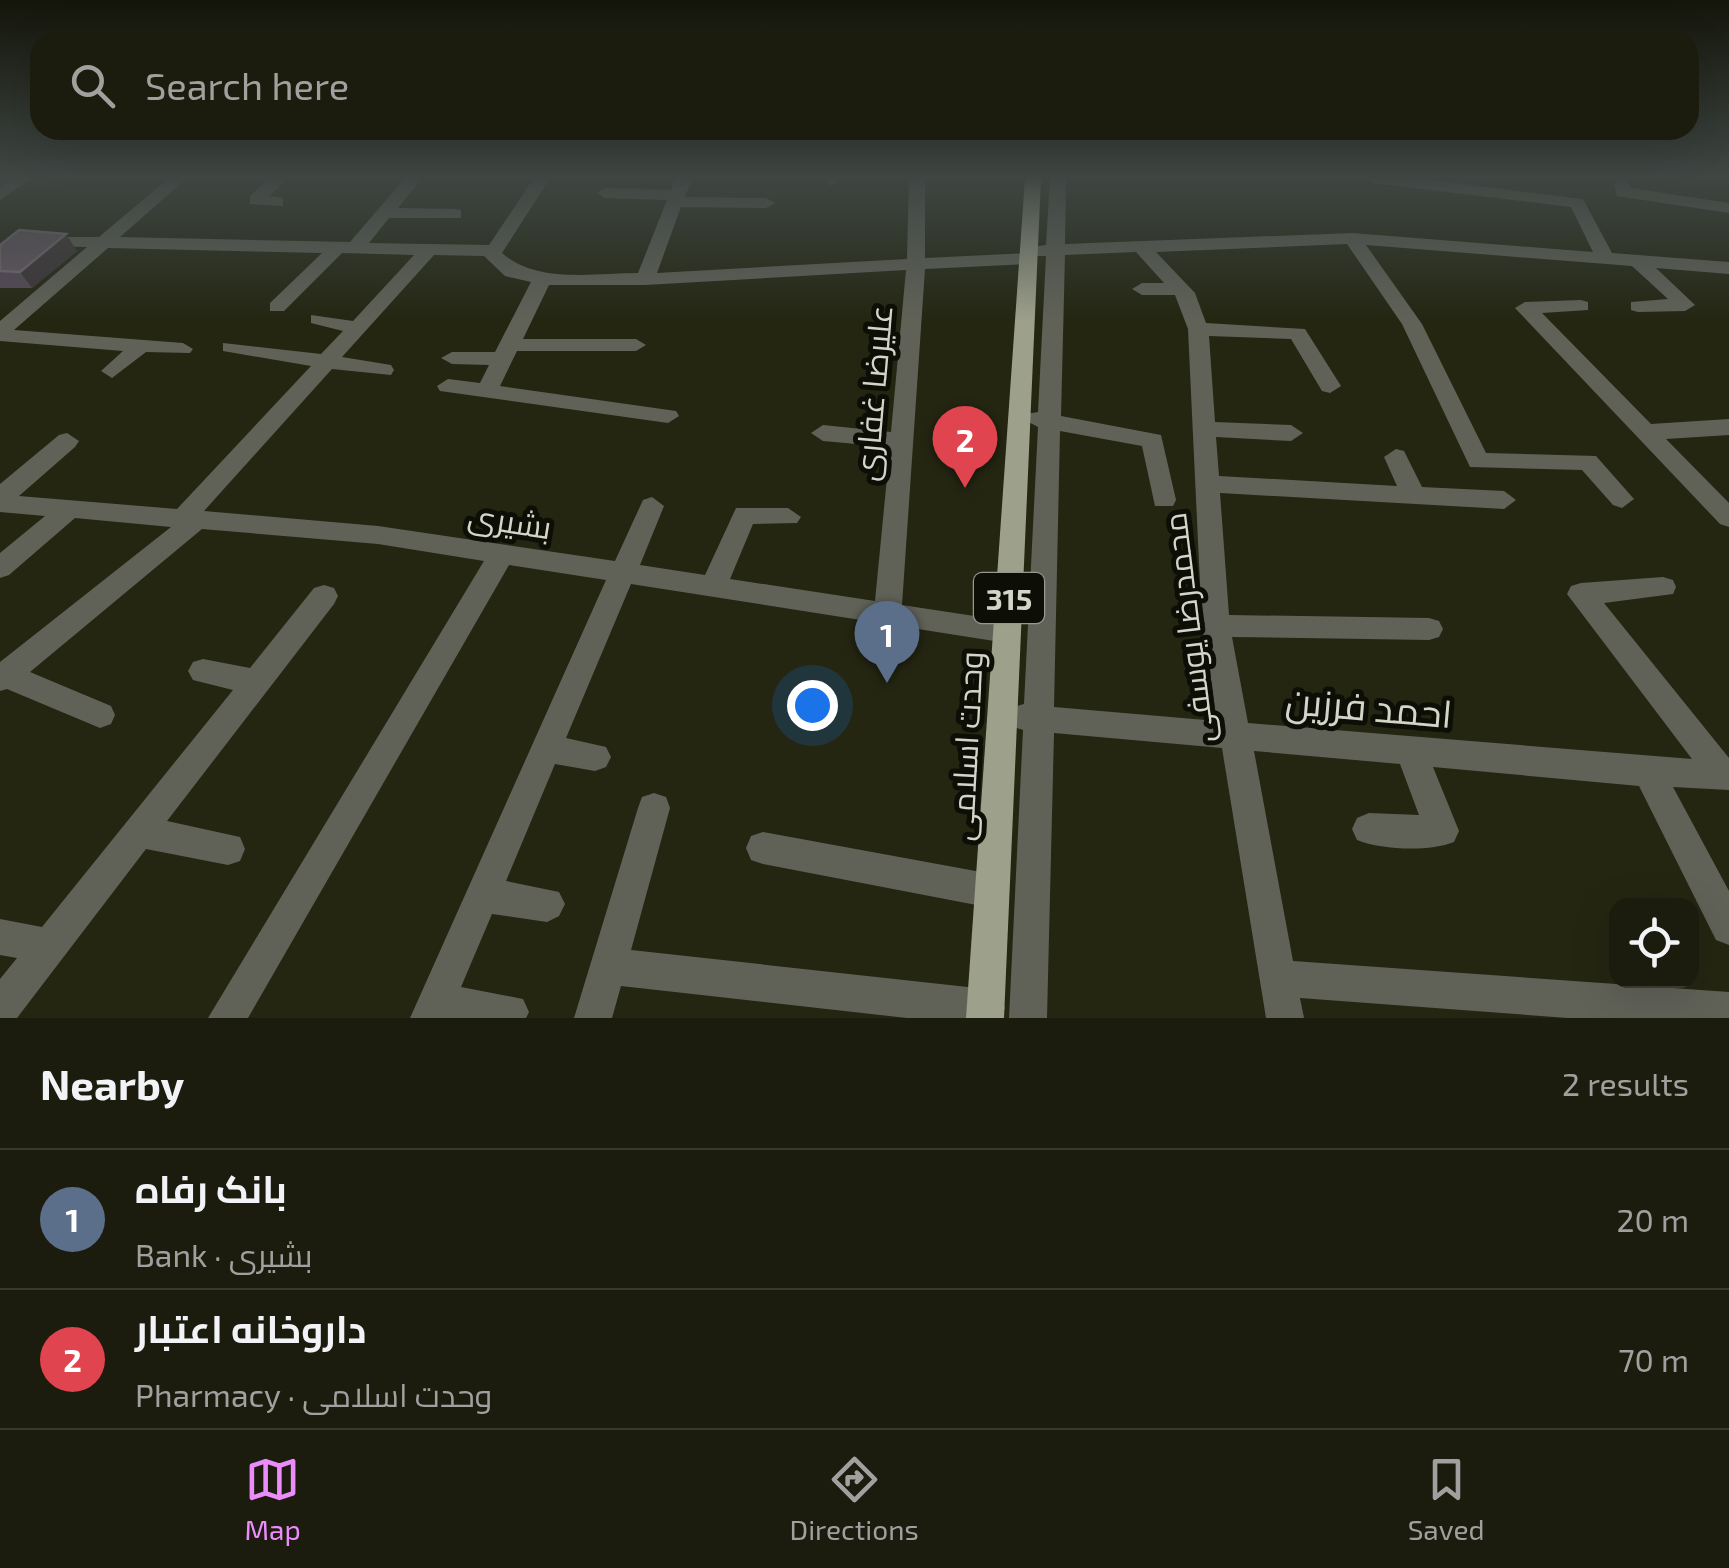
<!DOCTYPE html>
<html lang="en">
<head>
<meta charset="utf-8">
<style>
  body { margin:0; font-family:"Exo 2",Cairo,sans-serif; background:#242517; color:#f1f3f6 }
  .controls { position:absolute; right:30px; bottom:30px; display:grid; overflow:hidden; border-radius:20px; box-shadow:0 10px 40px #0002 }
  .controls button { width:90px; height:90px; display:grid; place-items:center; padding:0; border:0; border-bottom:2px solid #393a2e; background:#1b1c0e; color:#f1f3f6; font:50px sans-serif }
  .you { position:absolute; left:812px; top:705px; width:35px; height:35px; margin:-25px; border:8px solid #fff; border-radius:50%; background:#1a73e8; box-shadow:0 0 0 15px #1a73e833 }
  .badge { display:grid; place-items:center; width:65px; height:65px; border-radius:50%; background:#ec8cfb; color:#fff; font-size:32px; font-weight:700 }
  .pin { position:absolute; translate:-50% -82px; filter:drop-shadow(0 2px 5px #0008) }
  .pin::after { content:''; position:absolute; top:52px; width:35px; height:30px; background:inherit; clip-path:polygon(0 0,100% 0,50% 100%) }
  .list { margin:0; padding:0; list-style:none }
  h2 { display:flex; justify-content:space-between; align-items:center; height:130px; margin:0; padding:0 40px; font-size:42px }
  h2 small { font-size:32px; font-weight:400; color:#a0a19e }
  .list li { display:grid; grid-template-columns:65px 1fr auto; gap:30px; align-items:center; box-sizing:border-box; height:140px; padding:0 40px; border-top:2px solid #393a2e }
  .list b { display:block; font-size:38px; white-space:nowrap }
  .list p { margin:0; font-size:32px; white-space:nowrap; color:#a0a19e }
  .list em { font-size:32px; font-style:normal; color:#a0a19e }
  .icon { flex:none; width:55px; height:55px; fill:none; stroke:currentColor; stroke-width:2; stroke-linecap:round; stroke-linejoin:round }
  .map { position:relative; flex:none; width:1729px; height:1018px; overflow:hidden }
  .search { position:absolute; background:#1b1c0e; box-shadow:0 10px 40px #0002; left:30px; right:30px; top:30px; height:110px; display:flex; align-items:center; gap:25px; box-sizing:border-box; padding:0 35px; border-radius:30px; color:#a0a19e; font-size:38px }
  .sheet { height:410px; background:#1b1c0e }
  nav { display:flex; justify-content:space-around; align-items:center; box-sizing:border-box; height:140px; border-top:2px solid #393a2e; background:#1b1c0e; font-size:28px; color:#a0a19e }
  nav a { display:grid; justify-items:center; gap:5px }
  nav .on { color:#ec8cfb }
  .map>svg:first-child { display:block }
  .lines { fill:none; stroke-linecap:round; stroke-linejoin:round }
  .minor { fill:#606258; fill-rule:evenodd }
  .major { fill:#9da08b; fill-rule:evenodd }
  .wall { fill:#574a58 }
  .shaded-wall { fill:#3d3537 }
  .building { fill:#655864; stroke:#766c74; stroke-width:2.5 }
  .labels { text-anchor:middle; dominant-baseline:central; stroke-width:10; stroke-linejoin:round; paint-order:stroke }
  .shield { fill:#0d0e06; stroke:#98998e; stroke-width:2.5 }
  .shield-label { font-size:30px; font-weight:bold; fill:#d3d5c8 }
  .street-label { font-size:32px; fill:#d3d5c8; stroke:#0d0e06 }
  .near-street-label { font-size:38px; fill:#d3d5c8; stroke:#0d0e06 }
</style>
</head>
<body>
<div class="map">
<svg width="1729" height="1018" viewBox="0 0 1729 1018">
  <rect width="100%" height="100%" fill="#242612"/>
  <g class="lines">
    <path class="minor" d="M 13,178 L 32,178 L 0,200 L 0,187 Z
      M 169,178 L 187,178 L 120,237 L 350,242 L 405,178 L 422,178 L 398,208 L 455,209 L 461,210 L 461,218 L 389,218 L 369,243 L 489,245 L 534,178 L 550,178 L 502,253 C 537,284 593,273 638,273 L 667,200 L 605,198 L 597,193 L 605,188 L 671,190 L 676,178 L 692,178 L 685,197 L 766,198 L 775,203 L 766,208 L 681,207 L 657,273 L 907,259 L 909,178 L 925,178 L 925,258 L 1030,253 L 1031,247 L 1046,245 L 1050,178 L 1066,178 L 1065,244 L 1352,233 L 1593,252 L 1571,207 L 1373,183 L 1365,178 L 1415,178 L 1583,199 L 1612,253 L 1729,262 L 1729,274 L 1656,268 L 1695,305 L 1685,311 L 1638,312 L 1631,310 L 1631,302 L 1668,299 L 1632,266 L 1366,245 L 1422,324 L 1486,453 L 1596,456 L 1634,499 L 1622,508 L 1613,505 L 1582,470 L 1470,467 L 1402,324 L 1347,244 L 1156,252 L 1195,293 L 1206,323 L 1305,329 L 1341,386 L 1330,393 L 1322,391 L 1291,339 L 1209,336 L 1215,422 L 1291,425 L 1303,433 L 1291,441 L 1216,437 L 1219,476 L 1397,486 L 1384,457 L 1396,449 L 1404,451 L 1422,487 L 1504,491 L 1516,500 L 1504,509 L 1220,493 L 1229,615 L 1429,618 L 1439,621 L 1443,629 L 1439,637 L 1429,640 L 1232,637 L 1248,723 L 1692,759 L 1567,594 L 1571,586 L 1581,583 L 1663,577 L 1673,580 L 1676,587 L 1673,594 L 1604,603 L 1729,758 L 1729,790 L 1673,787 L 1729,891 L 1729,945 L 1716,940 L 1639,786 L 1433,767 L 1459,831 L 1454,842 C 1429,852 1382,850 1357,840 L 1352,829 L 1357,818 L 1369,813 L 1419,815 L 1400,764 L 1254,751 L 1293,961 L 1729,992 L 1729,1018 L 1568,1018 L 1300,998 L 1304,1018 L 1266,1018 L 1222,748 L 1054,733 L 1047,1018 L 1009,1018 L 1023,730 L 1010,726 L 1006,717 L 1010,708 L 1024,704 L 1038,427 L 1023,419 L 1026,414 L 1038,412 L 1046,256 L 1036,256 L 1035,262 L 1028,264 L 925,269 L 902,605 L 1007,621 L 1017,624 L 1021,632 L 1017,640 L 1007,643 L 631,584 L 566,738 L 606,747 L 611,757 L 606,767 L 595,771 L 555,764 L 506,881 L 559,892 L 565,904 L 559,916 L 547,922 L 492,914 L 461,987 L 523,999 L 529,1012 L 526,1018 L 410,1018 L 606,580 L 509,565 L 248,1018 L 208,1018 L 484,561 L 378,544 L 202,529 L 30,672 L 111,706 L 115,715 L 111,724 L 100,728 L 7,689 L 0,691 L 0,662 L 171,527 L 75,518 L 9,575 L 0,578 L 0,553 L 45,516 L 0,512 L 0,484 L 59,435 L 67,433 L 79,441 L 75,447 L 19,496 L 177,509 L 311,366 L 223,351 L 223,343 L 321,354 L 343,331 L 311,323 L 311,315 L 353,321 L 414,255 L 342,253 L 284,311 L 270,311 L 270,303 L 322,253 L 108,248 L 14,330 L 183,343 L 193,349 L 190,353 L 146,352 L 112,378 L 101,371 L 123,351 L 0,341 L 0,321 L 87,247 L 44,246 L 38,245 L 38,237 L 99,237 ZM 1136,252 L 1164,283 L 1142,283 L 1132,289 L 1142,295 L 1175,295 L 1188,329 L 1202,626 L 1217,721 L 1054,707 L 1060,431 L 1142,446 L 1155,506 L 1173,506 L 1176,500 L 1161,435 L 1061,416 L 1065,255 ZM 434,255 L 484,256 L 505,276 L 531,282 L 495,352 L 452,352 L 441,358 L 452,364 L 489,365 L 480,383 L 448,379 L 437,386 L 440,391 L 668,423 L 679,416 L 676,411 L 500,386 L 517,351 L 636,351 L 646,345 L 636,339 L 523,339 L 549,285 L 645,285 L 906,270 L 891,432 L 823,425 L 811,433 L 823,441 L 890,447 L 875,601 L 730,579 L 753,524 L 797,523 L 801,517 L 788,508 L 736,508 L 705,575 L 640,565 L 664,506 L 652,497 L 643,500 L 615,561 L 378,526 L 204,511 L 332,369 L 391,375 L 394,370 L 391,365 L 342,357 Z
      M 269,178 L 287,178 L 270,196 L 283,198 L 283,206 L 250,204 L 250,196 Z
      M 823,178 L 839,178 L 839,181 L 831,186 Z
      M 1622,179 L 1628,180 L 1631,188 L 1729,203 L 1729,213 L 1617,196 L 1614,184 Z
      M 1581,300 L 1588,302 L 1588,310 L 1542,313 L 1651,424 L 1729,419 L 1729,435 L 1666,439 L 1729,503 L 1729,527 L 1720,524 L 1515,308 L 1525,302 Z
      M 324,585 L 334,588 L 338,596 L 334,604 L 167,821 L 240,837 L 245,849 L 240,861 L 228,865 L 146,849 L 17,1018 L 0,1018 L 0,979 L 17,958 L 0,955 L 0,919 L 42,927 L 233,690 L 193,680 L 188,671 L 193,662 L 203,659 L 250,668 L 314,588 Z
      M 654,793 L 666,797 L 670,808 L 631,950 L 986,989 L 999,995 L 1005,1008 L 1001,1018 L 907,1018 L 621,986 L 612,1018 L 574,1018 L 638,808 L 642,797 Z
      M 763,832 L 992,874 L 1004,879 L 1009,891 L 1004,903 L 992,908 L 763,864 L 751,860 L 746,848 L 751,836 Z"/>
    <path class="major" d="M 1025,178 L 1041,178 L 1004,1018 L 966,1018 Z"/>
  </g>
  <path class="wall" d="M 0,245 L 77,251 L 32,288 L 0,288 Z"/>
  <path class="shaded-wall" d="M 66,234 L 77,251 L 32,288 L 20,272 Z"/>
  <path class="building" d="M 19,230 L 66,234 L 20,272 L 0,271 L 0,245 Z"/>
  <linearGradient id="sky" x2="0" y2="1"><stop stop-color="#14150a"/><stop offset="0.55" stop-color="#3f4744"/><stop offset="1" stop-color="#3f4744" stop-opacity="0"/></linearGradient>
  <rect width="1729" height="321" fill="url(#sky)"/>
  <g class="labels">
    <rect class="shield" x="974" y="573" width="70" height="50" rx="8"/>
    <g class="shield-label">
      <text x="1009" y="598">315</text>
    </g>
    <g class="street-label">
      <text transform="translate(872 393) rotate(-85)">علیرضا غفاری</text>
      <text transform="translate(510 520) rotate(9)">بشیری</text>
      <text transform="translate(1187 628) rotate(-97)">محمدرضا یوسفی</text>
      <text transform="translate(965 746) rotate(-87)">وحدت اسلامی</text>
    </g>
    <g class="near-street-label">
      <text transform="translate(1369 706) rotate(5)">احمد فرزین</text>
    </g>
  </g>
</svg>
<div class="controls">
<button><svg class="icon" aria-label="locate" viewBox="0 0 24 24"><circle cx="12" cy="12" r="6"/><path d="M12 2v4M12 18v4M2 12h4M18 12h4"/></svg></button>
</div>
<div class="you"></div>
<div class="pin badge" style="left:887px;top:683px;background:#5c6f8a">1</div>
<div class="pin badge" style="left:965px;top:488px;background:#e0444e">2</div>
<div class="search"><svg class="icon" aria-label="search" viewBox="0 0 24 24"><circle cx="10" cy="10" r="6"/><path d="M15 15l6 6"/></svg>Search here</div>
</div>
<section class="sheet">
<h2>Nearby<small>2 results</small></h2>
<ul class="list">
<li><span class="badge" style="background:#5c6f8a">1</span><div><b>بانک رفاه</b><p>Bank · بشیری</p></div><em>20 m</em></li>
<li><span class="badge" style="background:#e0444e">2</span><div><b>داروخانه اعتبار</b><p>Pharmacy · وحدت اسلامی</p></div><em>70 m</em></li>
</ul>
</section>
<nav>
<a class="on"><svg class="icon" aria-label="map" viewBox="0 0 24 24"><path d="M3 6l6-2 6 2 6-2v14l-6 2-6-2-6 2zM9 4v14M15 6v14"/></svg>Map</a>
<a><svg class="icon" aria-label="directions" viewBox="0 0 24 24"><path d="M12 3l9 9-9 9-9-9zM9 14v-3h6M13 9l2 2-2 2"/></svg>Directions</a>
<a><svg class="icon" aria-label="saved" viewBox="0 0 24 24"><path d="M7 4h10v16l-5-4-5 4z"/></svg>Saved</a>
</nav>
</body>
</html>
